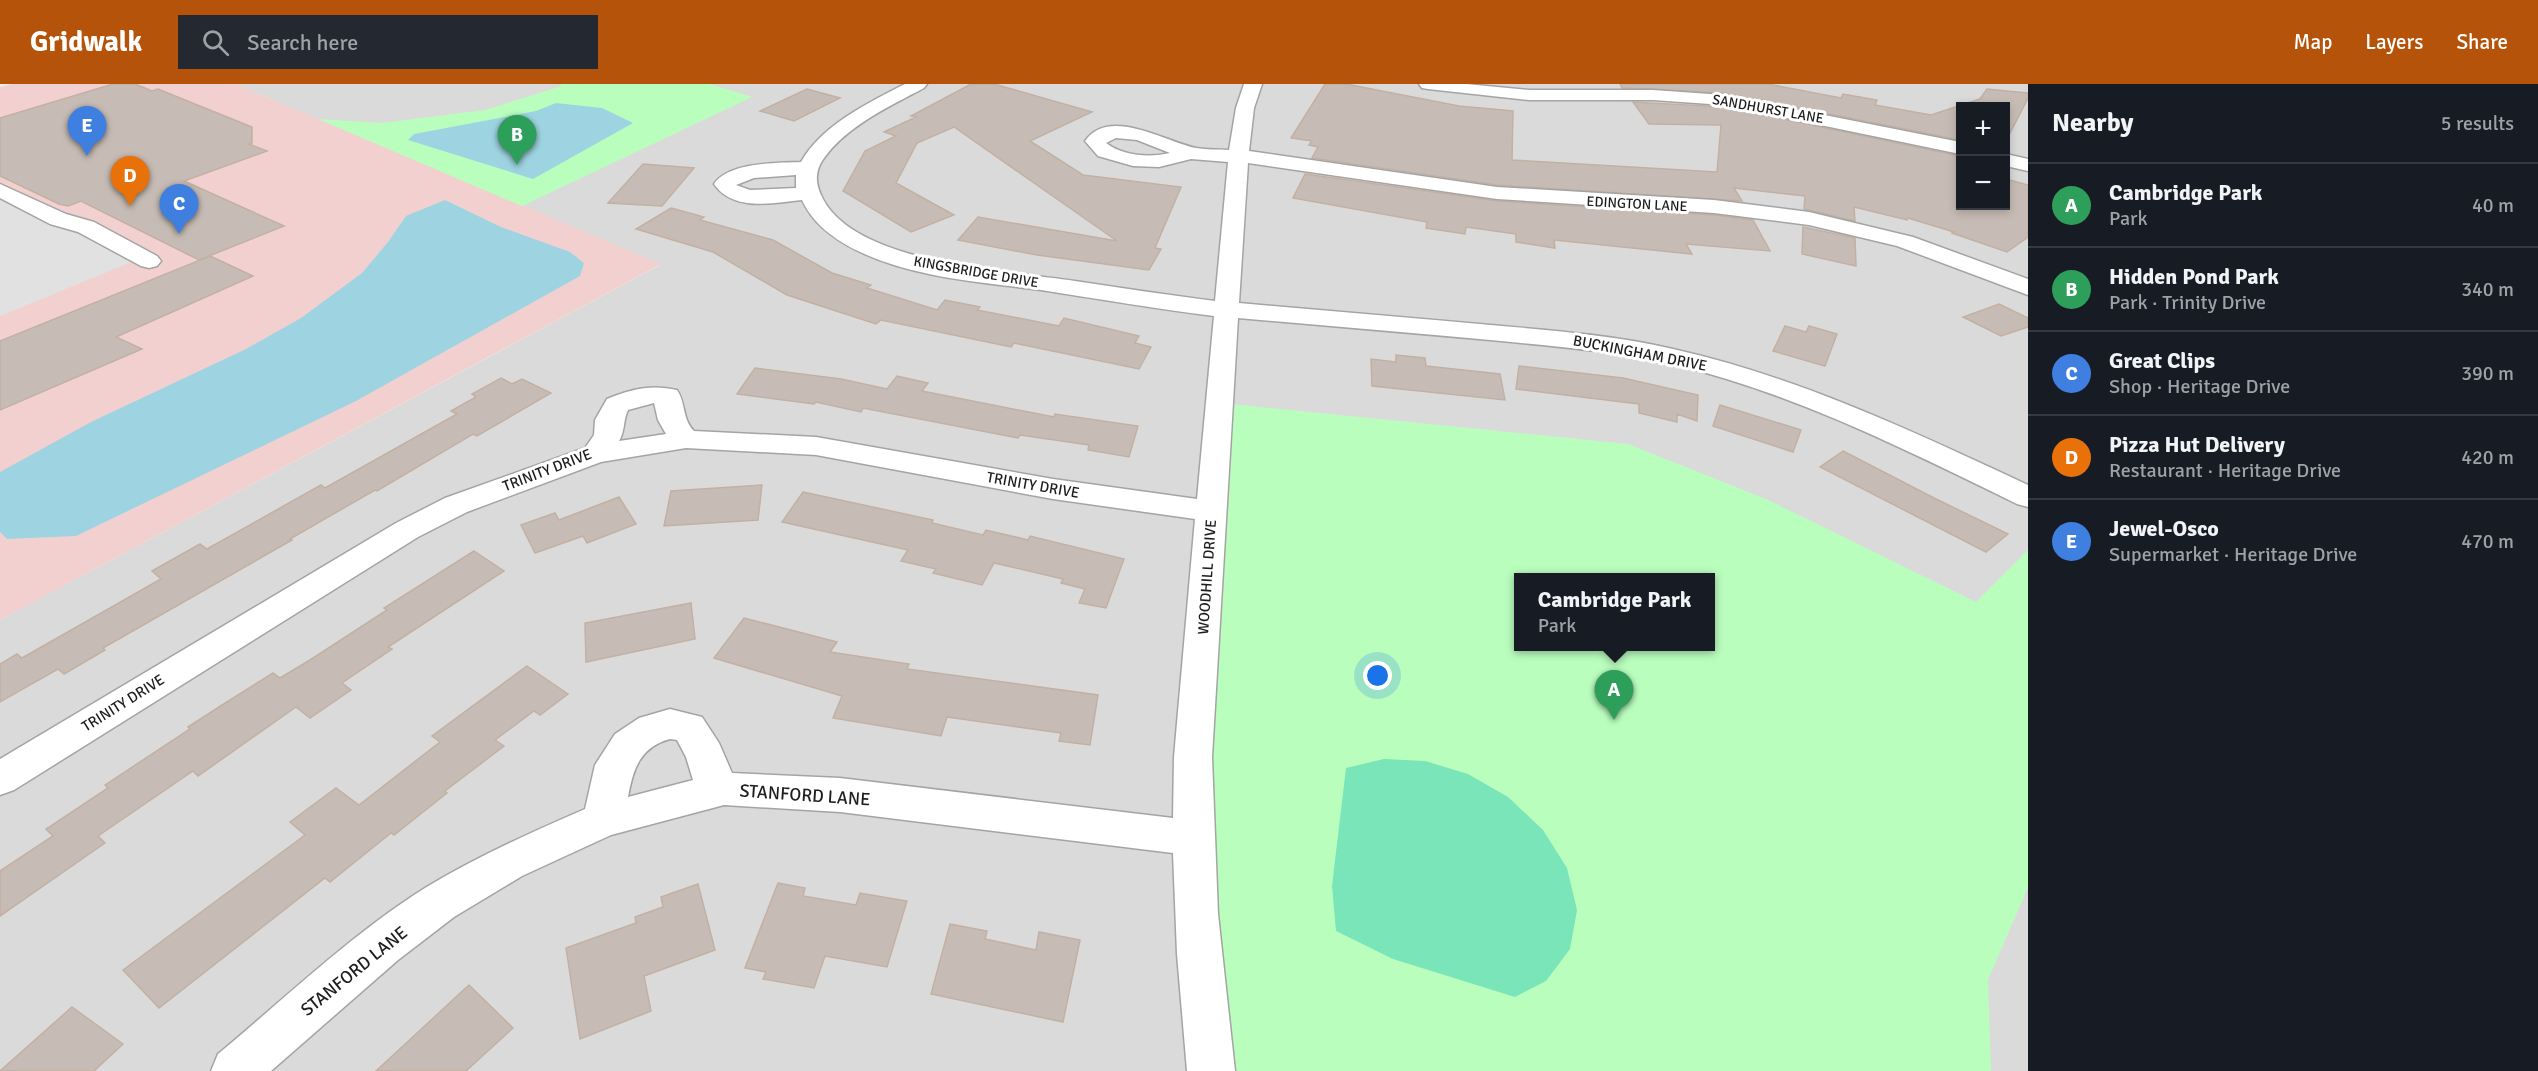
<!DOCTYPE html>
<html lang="en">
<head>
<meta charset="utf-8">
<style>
  body { margin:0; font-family:Signika,sans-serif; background:#242831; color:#f1f3f6 }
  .controls { position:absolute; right:18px; top:18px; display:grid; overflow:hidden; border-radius:0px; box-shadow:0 3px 9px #0003 }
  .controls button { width:54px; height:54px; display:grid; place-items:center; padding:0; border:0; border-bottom:2px solid #363941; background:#171b24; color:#f1f3f6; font:30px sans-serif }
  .you { position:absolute; left:1378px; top:592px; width:21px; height:21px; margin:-15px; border:4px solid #fff; border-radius:50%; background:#1a73e8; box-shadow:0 0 0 9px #1a73e833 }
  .badge { display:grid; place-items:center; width:39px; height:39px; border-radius:50%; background:#b45309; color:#fff; font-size:20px; font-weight:700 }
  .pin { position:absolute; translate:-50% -50px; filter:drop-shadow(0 2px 3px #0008) }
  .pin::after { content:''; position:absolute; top:32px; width:21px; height:18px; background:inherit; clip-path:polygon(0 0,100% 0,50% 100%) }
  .popup { position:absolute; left:1514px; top:489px; width:201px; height:78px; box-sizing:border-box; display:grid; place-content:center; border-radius:0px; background:#171b24; filter:drop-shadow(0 2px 4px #0005); font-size:20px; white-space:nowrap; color:#9ea1a6 }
  .popup b { font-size:22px; color:#f1f3f6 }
  .popup::after { content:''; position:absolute; left:50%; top:100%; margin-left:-12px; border:12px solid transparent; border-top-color:#171b24 }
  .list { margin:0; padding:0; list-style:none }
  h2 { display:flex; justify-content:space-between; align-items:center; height:78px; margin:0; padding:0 24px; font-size:26px }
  h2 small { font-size:20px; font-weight:400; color:#9ea1a6 }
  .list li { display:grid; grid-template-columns:39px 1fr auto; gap:18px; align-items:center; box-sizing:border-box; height:84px; padding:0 24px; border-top:2px solid #363941 }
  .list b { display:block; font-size:22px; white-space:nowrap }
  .list p { margin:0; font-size:20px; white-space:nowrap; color:#9ea1a6 }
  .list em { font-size:20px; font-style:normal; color:#9ea1a6 }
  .icon { flex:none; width:33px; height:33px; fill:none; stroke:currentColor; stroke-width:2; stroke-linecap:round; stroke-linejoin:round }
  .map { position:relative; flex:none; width:2028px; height:987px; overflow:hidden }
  header { display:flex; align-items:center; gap:36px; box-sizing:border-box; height:84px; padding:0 30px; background:#b45309; color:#fff }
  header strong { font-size:28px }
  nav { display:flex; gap:33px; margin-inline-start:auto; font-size:21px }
  .search { width:420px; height:54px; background:#242831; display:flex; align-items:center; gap:15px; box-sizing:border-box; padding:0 21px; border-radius:0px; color:#9ea1a6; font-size:22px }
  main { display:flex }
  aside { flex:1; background:#171b24 }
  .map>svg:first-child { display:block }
  .residential { fill:#dbdada; fill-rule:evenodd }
  .commercial { fill:#f2d0cf }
  .park { fill:#bafebe; fill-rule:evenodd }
  .pitch { fill:#79e5b8 }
  .parking { fill:#e1e1e1 }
  .water { fill:#9ed4e1 }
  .building { fill:#c7bcb5; stroke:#c2b0a3; stroke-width:1.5 }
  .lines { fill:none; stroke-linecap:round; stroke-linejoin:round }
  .minor-casing { stroke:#a4a4a4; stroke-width:3 }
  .minor { fill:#fff; fill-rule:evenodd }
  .labels { text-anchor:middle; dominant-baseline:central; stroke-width:6; stroke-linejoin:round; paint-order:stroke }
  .far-street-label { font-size:14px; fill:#1d1d1d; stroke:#fff }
  .street-label { font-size:15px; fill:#1d1d1d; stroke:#fff }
  .near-street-label { font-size:18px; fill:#1d1d1d; stroke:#fff }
</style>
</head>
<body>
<header>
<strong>Gridwalk</strong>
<div class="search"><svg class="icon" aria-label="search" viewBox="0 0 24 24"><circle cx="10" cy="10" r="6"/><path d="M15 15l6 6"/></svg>Search here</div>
<nav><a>Map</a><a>Layers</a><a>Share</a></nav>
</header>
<main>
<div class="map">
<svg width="2028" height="987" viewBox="0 0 2028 987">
  <rect width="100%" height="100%" fill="#efeae2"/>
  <path class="residential" d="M 235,0 L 2028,0 L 2028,987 L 0,987 L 0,536 L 660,181 ZM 1960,22 L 2006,22 L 2006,122 L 1960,122 ZM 1518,494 L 1710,494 L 1710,562 L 1518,562 Z"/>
  <path class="commercial" d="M 12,0 L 235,0 L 661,180 L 0,536 L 0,3 Z"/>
  <path class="park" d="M 559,0 L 710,0 L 752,13 L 522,122 L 318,35 L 382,39 L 485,26 L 562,2 Z
    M 1220,319 L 1628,360 L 1766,415 L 1976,518 L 2028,466 L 2028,803 L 1988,896 L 1991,987 L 1212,987 L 1201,908 ZM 1518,494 L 1710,494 L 1710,562 L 1518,562 Z"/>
  <path class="pitch" d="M 1384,675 L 1425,677 L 1468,690 L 1508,713 L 1543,746 L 1567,784 L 1577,826 L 1570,865 L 1546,897 L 1515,913 L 1393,875 L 1336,847 L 1332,802 L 1346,684 Z"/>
  <path class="parking" d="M 0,112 L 134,177 L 0,232 Z"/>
  <path class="water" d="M 556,19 L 602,24 L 633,39 L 533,95 L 408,56 L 414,50 L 536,27 Z
    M 445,116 L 501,143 L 570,168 L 584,179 L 580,192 L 356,317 L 76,452 L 7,455 L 0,448 L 0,388 L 91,338 L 246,265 L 301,234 L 362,189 L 388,158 L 406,132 Z"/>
  <path class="building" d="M 113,0 L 135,0 L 152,7 L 158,5 L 252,43 L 252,59 L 249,60 L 267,67 L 184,97 L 284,142 L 199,176 L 81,117 L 68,122 L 59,120 L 0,92 L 0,34 Z
    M 971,0 L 994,0 L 1092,28 L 1030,57 L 1083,91 L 1181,103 L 1155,164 L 1161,165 L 1149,186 L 1037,171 L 958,156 L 978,133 L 1117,157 L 954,43 L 917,59 L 896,99 L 954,131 L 911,148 L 843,107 L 865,67 L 896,52 L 884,48 L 916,33 L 911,32 Z
    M 1325,0 L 1346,0 L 1459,22 L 1513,27 L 1512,76 L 1717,88 L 1721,41 L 1649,40 L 1633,18 L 1724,23 L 1960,72 L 1960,122 L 2006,122 L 2006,95 L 2028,101 L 2028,153 L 2007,168 L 1952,149 L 1954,148 L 1908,134 L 1907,136 L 1854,123 L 1855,137 L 1804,125 L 1805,112 L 1734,104 L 1742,117 L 1497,101 L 1312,74 L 1318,63 L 1309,61 L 1312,57 L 1291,54 Z
    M 1620,0 L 1768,0 L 1841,14 L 1843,10 L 1877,16 L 1875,21 L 1931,31 L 1980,15 L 1987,5 L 2028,9 L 2028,14 L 2006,57 L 2006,22 L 1960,22 L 1960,56 L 1724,9 L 1622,4 Z
    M 807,5 L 840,14 L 794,37 L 760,27 Z
    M 643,80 L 694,84 L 662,122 L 608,119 Z
    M 1305,90 L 1497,117 L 1714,131 L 1753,136 L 1770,167 L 1686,160 L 1692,170 L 1554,156 L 1555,164 L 1516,158 L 1516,150 L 1466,143 L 1465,150 L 1426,144 L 1427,138 L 1293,114 Z
    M 671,124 L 704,133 L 700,136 L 773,156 L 832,189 L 871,201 L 867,204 L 937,226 L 945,216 L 980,223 L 977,226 L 1059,242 L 1064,234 L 1139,252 L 1135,259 L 1151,263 L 1139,285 L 1014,259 L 1011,263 L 881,236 L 876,240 L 787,211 L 713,168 L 636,145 Z
    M 1803,143 L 1855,154 L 1856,182 L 1802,170 Z
    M 210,172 L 253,192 L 116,253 L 142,265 L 0,326 L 0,257 Z
    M 1999,220 L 2028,234 L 2028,243 L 2001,252 L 1963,233 Z
    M 1785,242 L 1806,248 L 1809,242 L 1837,250 L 1825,282 L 1773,267 Z
    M 1396,271 L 1425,274 L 1426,282 L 1500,290 L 1505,316 L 1372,302 L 1371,275 L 1396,278 Z
    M 1519,282 L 1623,294 L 1698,311 L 1697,337 L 1677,330 L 1677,338 L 1639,329 L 1639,320 L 1516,305 Z
    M 755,284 L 841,295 L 887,305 L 897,292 L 928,299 L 922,307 L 1054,333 L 1055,330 L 1138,342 L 1129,373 L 1088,366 L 1089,361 L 1020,351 L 1018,354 L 863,324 L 861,328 L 816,318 L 814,320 L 737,310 Z
    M 501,294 L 512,300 L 522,295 L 551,309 L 477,352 L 473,350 L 377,407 L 375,406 L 290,455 L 292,456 L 103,564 L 105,566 L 64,590 L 58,585 L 0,618 L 0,580 L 17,570 L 22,574 L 161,495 L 152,487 L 200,460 L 207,465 L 321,401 L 325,404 L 457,330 L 451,327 L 476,313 L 472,310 Z
    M 1720,321 L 1801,346 L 1793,368 L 1713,342 Z
    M 1843,367 L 1934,414 L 2008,450 L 1986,468 L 1820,383 Z
    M 762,401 L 758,436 L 664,442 L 671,407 Z
    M 803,408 L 933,436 L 932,439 L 983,451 L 986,446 L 1028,456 L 1030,452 L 1124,475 L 1106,524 L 1079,519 L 1085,505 L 1061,499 L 1063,495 L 994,479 L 982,501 L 933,489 L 936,485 L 901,477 L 908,466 L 782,438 Z
    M 619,413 L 636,440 L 587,459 L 583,452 L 535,469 L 521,441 L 555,429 L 559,436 Z
    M 474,467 L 504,487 L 388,563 L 392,565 L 342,599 L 351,606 L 310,634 L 296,623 L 198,692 L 193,687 L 98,752 L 105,759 L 0,832 L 0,787 L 53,752 L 46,745 L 108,704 L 105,701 L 190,645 L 188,643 L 219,623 L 273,589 L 280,594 L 310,576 L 387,526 L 384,524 Z
    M 691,519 L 695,555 L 586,578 L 585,539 Z
    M 744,534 L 837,558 L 830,568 L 909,580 L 907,585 L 1098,611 L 1090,661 L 1059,657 L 1061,649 L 947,633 L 941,652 L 833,634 L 842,612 L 714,574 Z
    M 527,582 L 568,610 L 540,631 L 534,627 L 495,656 L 504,662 L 445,707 L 447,709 L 394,751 L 391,749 L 330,798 L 325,794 L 159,924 L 123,886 L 305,751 L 290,738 L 336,704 L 359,721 L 440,658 L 432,652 Z
    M 778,799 L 805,804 L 803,812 L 856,821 L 860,809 L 907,817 L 887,883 L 825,872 L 814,904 L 763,895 L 766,888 L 745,884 Z
    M 698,800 L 715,866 L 644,892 L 651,927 L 580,955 L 566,864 L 636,839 L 635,833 L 663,823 L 661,813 Z
    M 950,840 L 987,847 L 985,855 L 1036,866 L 1039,848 L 1080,856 L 1063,938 L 931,910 Z
    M 469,901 L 513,944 L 466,987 L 376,987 Z
    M 72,923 L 123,960 L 94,987 L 0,987 Z"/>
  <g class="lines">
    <g class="minor-casing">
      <path id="minor" d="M 905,0 L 927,0 L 924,4 C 890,22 847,42 824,74 C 815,86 815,98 821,111 C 851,180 1009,187 1075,197 C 1122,204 1168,211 1215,217 L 1228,78 L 1191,75 L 1159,83 L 1133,82 L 1098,72 L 1085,57 C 1109,22 1166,58 1196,64 C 1207,66 1218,65 1229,66 L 1236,24 L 1244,0 L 1262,0 L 1254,24 L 1249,67 L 1497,103 L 1714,116 L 1809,128 L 1913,153 L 2028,195 L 2028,211 L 1897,162 L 1809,141 L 1714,129 L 1497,115 L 1248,79 L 1239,219 C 1327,227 1414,234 1502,242 C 1559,247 1617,252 1673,265 C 1798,293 1912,347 2028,401 L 2028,423 L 2017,420 C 1906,366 1794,309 1672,280 C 1616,267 1558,263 1501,257 C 1414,249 1326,242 1238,234 L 1212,673 L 1218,830 L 1235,987 L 1187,987 L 1177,870 L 1173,769 L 840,728 L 724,721 L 611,751 L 522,792 L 454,833 L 398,876 L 271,987 L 211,987 L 218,970 C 283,916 353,849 425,804 C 476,773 530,749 585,725 L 595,681 L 615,650 L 639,634 L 670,625 L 702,633 L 719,659 L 732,689 L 840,694 L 1173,734 L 1174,673 L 1195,435 L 1053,415 L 816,371 L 686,364 L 601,378 L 467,428 L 418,453 L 14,706 L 0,711 L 0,675 L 396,439 L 445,414 L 585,364 L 594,351 L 595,336 L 607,315 C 631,305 652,300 677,306 C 686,319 682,335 694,347 L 816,353 L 1053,395 L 1197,415 L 1214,232 C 1156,225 1099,215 1041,206 C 981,198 914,194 858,167 C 835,156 813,140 802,116 C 773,119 733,128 714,100 C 729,78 777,79 801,78 C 822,41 868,19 905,0 ZM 1116,54 L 1137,56 L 1170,69 C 1150,74 1123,72 1106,59 ZM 796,91 L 796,104 L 750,106 L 736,101 L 754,94 ZM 654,319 L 658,336 L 666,350 L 619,357 C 625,348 623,336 628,326 ZM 670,655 L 677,656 L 686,673 L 693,696 L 628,713 C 633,685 640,663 670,655 Z
        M 1419,0 L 1466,0 L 1529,6 L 1653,6 L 1724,11 L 1960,58 L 1960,70 L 1724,21 L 1653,16 L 1529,16 L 1428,5 L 1422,4 Z
        M 2006,70 L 2028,75 L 2028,87 L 2006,82 Z
        M 0,100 L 66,130 L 94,138 L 157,172 L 161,177 L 157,182 L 149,184 L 141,182 L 78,148 L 50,140 L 0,114 Z"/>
    </g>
    <use href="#minor" class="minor"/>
  </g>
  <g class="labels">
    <g class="far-street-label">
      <text transform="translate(1768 25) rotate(10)">SANDHURST LANE</text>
      <text transform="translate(1637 120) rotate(3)">EDINGTON LANE</text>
      <text transform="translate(976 188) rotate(10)">KINGSBRIDGE DRIVE</text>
    </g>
    <g class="street-label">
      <text transform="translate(1640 269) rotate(11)">BUCKINGHAM DRIVE</text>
      <text transform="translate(547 386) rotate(-21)">TRINITY DRIVE</text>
      <text transform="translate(1033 401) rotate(10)">TRINITY DRIVE</text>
      <text transform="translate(1207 493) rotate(-86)">WOODHILL DRIVE</text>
      <text transform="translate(123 619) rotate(-32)">TRINITY DRIVE</text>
    </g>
    <g class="near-street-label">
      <text transform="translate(805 711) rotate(4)">STANFORD LANE</text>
      <text transform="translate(354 887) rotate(-39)">STANFORD LANE</text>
    </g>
  </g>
</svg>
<div class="controls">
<button>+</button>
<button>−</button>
</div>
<div class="you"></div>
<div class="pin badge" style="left:1614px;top:636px;background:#2e9e5b">A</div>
<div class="popup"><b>Cambridge Park</b>Park</div>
<div class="pin badge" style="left:517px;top:81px;background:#2e9e5b">B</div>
<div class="pin badge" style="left:179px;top:150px;background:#3f7fe0">C</div>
<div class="pin badge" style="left:130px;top:122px;background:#e8710a">D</div>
<div class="pin badge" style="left:87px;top:72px;background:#3f7fe0">E</div>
</div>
<aside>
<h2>Nearby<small>5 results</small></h2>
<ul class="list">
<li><span class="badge" style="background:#2e9e5b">A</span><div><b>Cambridge Park</b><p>Park</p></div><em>40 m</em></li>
<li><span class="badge" style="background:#2e9e5b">B</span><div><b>Hidden Pond Park</b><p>Park · Trinity Drive</p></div><em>340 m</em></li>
<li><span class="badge" style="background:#3f7fe0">C</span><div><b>Great Clips</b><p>Shop · Heritage Drive</p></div><em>390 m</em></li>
<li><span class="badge" style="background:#e8710a">D</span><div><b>Pizza Hut Delivery</b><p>Restaurant · Heritage Drive</p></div><em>420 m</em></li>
<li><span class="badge" style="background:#3f7fe0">E</span><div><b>Jewel-Osco</b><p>Supermarket · Heritage Drive</p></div><em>470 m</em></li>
</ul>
</aside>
</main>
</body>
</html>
